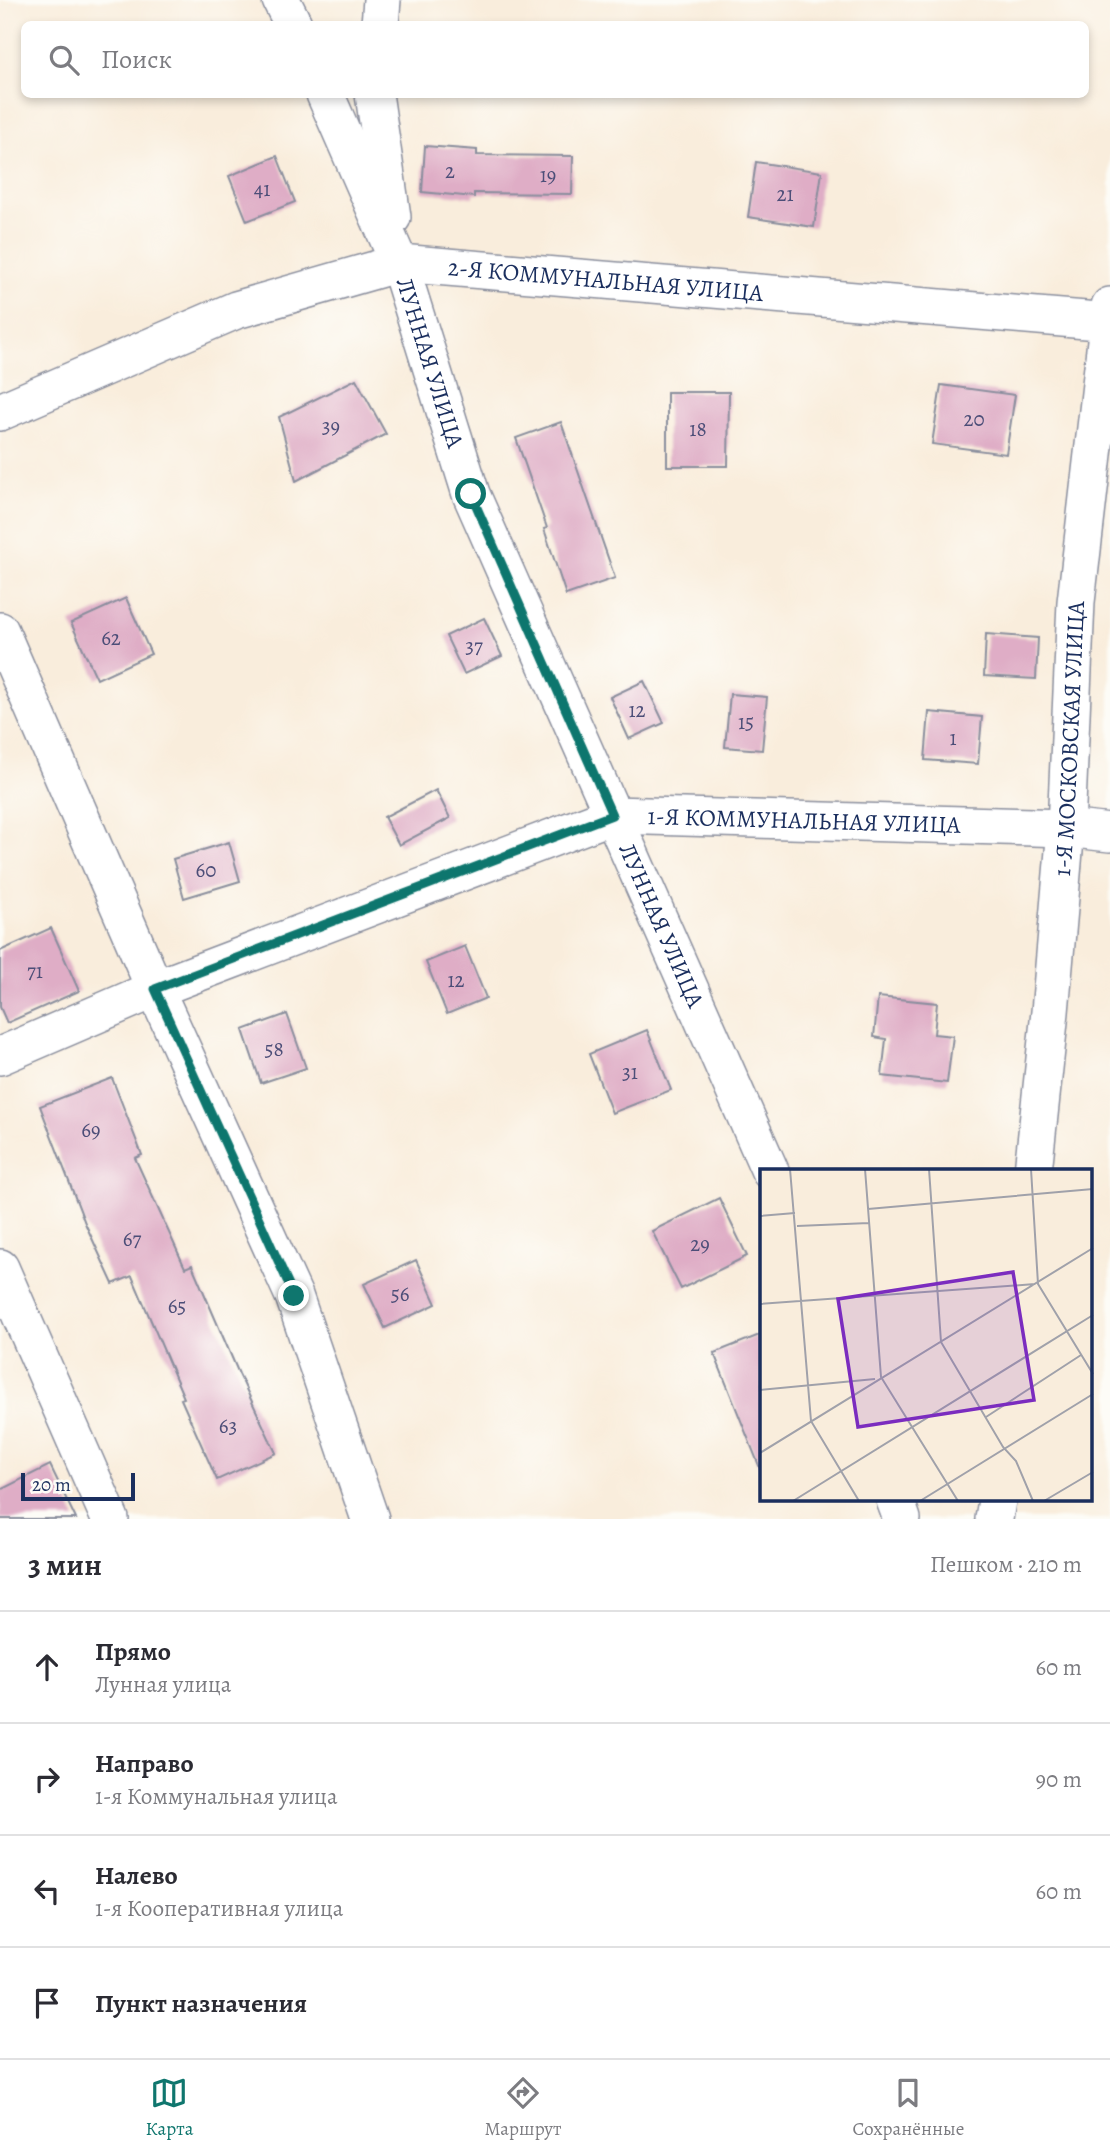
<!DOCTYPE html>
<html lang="ru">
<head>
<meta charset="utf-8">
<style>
  body { margin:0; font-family:Alegreya,serif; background:#f2f2f3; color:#2b2b33 }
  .scale { position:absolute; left:21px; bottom:18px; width:114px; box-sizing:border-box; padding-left:7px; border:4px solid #1b2f5e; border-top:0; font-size:19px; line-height:24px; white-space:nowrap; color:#1b2f5e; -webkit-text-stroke:5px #fdfcf7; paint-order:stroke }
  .stop { position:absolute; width:21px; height:21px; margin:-16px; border:5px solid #0f766e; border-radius:50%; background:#fff }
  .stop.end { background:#0f766e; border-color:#fff; box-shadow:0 2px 7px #0008 }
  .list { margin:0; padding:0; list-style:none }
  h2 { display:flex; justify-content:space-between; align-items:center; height:91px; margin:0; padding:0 28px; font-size:30px }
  h2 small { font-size:23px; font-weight:400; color:#7c7c81 }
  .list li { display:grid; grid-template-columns:46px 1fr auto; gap:21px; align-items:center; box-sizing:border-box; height:112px; padding:0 28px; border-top:2px solid #e1e1e2 }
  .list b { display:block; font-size:26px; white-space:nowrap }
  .list p { margin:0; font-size:23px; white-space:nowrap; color:#7c7c81 }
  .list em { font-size:23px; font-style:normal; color:#7c7c81 }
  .icon { flex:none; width:38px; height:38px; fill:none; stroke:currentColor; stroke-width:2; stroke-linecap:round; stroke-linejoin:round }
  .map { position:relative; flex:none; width:1110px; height:1519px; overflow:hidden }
  .search { position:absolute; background:#fff; box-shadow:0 4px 10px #0003; left:21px; right:21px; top:21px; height:77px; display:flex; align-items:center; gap:18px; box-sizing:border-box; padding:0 24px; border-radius:10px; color:#7c7c81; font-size:26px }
  .sheet { height:539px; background:#fff }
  nav { display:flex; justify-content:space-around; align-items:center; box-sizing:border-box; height:98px; border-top:2px solid #e1e1e2; background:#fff; font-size:19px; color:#7c7c81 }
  nav a { display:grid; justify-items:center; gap:4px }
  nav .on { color:#0f766e }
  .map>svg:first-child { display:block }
  .building { fill:#dfadc6 }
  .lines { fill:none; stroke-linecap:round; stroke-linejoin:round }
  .minor-casing { stroke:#8a8e9d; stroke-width:40 }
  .minor { stroke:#fff; stroke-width:37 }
  .route { stroke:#0f766e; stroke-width:9 }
  .labels { text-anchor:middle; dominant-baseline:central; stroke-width:5; stroke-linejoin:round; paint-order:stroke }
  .number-label { font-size:21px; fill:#4c4e78 }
  .street-label { font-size:24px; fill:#1b2f5e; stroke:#fdfcf7 }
  .inset-road { fill:none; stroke:#a0a1aa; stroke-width:2 }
  .view { fill:#7b2cbf; fill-opacity:0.15; stroke:#7b2cbf; stroke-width:3.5 }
  .inset-edge { fill:none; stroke:#1b2f5e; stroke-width:3.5 }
</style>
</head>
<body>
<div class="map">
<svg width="1110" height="1519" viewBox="0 0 1110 1519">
  <rect width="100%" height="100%" fill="#fdfcf7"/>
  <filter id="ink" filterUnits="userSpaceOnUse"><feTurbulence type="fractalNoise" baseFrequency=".0143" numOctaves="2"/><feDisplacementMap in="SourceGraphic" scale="14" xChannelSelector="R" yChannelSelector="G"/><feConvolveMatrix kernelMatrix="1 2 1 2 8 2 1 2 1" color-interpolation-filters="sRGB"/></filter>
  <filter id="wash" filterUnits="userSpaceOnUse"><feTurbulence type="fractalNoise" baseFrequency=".00686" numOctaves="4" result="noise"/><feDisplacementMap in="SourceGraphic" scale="28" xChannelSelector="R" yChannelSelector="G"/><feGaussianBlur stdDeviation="1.57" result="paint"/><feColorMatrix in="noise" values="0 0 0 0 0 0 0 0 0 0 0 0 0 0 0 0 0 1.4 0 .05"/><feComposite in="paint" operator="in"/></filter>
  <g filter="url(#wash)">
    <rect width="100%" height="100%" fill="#f9eddc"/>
    <g id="blocks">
      <path class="building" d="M 425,146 L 477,150 L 477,155 L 573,156 L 572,194 L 474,193 L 474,197 L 422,192 Z
        M 277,156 L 295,202 L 247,221 L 229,176 Z
        M 756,162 L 822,172 L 814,227 L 748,217 Z
        M 356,379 L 386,434 L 296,481 L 279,417 Z
        M 941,385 L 1015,395 L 1006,454 L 932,444 Z
        M 667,392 L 729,392 L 728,466 L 667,466 Z
        M 561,422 L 615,578 L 566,595 L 544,529 L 547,528 L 516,438 Z
        M 126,598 L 151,654 L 97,679 L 71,623 Z
        M 484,618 L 502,656 L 464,674 L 446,636 Z
        M 986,634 L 1038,638 L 1036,679 L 984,676 Z
        M 644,681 L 664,723 L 629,739 L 610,697 Z
        M 730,694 L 767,697 L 762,750 L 725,747 Z
        M 929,712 L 982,717 L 978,764 L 925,760 Z
        M 436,790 L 450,818 L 399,845 L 384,817 Z
        M 229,842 L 240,881 L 184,898 L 173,859 Z
        M 51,928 L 79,991 L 7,1023 L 0,1007 L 0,951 Z
        M 465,946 L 486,998 L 447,1014 L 426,962 Z
        M 878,997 L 937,1003 L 934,1034 L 953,1036 L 947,1083 L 882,1076 L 886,1039 L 874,1037 Z
        M 287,1014 L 306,1068 L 261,1083 L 243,1030 Z
        M 647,1030 L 671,1090 L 612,1113 L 589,1054 Z
        M 112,1078 L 142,1155 L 135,1158 L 185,1268 L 192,1265 L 239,1374 L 276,1453 L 217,1480 L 181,1399 L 184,1398 L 132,1276 L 113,1284 L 85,1223 L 40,1106 Z
        M 719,1198 L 747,1256 L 681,1289 L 652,1231 Z
        M 416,1260 L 436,1304 L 385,1328 L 364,1284 Z
        M 762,1334 L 762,1468 L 760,1468 L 714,1353 Z
        M 50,1465 L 76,1519 L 0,1519 L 0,1490 Z"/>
    </g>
  </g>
  <g filter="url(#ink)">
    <use href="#blocks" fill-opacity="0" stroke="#8a8e9d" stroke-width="2"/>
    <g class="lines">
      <g class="minor-casing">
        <g id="minor">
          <path d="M 281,0 L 293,24"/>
          <path d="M 380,24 L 382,0"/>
          <path id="s1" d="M 325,94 L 399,263 L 471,494 L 770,1171"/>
          <path d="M 374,94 L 392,217"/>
          <path id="s2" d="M 0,412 L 236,310 L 399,263 L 1110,322"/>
          <path d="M 0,631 L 155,989 L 294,1296 L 370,1519"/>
          <path id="s3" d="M 0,1056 L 155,989 L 612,815 L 1066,828 L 1110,833"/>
          <path id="s4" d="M 1033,1171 L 1050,1012 L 1066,828 L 1076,602 L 1110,306"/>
          <path d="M 0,1268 L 110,1519"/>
          <path d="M 895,1500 L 902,1519"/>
          <path d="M 994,1519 L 997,1500"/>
        </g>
      </g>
      <use href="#minor" class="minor"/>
    </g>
  </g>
  <g class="lines" filter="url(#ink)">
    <path class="route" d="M 294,1296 L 155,989 L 612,815 L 471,494"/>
  </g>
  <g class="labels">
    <g class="number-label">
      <text x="450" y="171">2</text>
      <text x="548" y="175">19</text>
      <text x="262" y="189">41</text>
      <text x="785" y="194">21</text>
      <text x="974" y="419">20</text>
      <text x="331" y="426">39</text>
      <text x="698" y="429">18</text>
      <text x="111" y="638">62</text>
      <text x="474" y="646">37</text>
      <text x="637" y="710">12</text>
      <text x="746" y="722">15</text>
      <text x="953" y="738">1</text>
      <text x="206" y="870">60</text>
      <text x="35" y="971">71</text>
      <text x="456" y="980">12</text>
      <text x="274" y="1049">58</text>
      <text x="630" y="1072">31</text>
      <text x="91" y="1130">69</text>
      <text x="132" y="1239">67</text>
      <text x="700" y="1244">29</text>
      <text x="400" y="1294">56</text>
      <text x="177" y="1306">65</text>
      <text x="228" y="1426">63</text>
    </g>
    <g class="street-label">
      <text stroke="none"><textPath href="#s2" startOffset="634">2-Я КОММУНАЛЬНАЯ УЛИЦА</textPath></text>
      <text stroke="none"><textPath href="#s1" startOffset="289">ЛУННАЯ УЛИЦА</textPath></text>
      <text stroke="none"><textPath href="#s4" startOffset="434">1-Я МОСКОВСКАЯ УЛИЦА</textPath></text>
      <text stroke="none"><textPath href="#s3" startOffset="850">1-Я КОММУНАЛЬНАЯ УЛИЦА</textPath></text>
      <text stroke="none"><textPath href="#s1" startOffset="898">ЛУННАЯ УЛИЦА</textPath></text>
    </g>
  </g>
  <g transform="translate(760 1169)">
    <rect width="332" height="332" fill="#f9eddc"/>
    <path class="inset-road" d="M 30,0 L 51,252 L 99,332M 105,0 L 121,208 L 198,332M 169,0 L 181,173 L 243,278 L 256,292 L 273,332M 271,0 L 278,115 L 333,205M 108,40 L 333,20M 0,47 L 35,44M 37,57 L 109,54M 0,135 L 275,115M 0,221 L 115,210M 226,248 L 321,186M 0,284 L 333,79M 33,332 L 333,146M 160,332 L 333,225M 284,332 L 333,303"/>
    <path class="view" d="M 253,103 L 274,231 L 98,258 L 78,130 Z"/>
    <rect width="332" height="332" class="inset-edge"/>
  </g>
</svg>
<div class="scale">20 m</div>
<div class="stop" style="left:471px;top:494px"></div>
<div class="stop end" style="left:294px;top:1296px"></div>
<div class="search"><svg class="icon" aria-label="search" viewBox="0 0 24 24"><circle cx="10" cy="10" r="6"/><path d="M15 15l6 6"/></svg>Поиск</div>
</div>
<section class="sheet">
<h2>3 мин<small>Пешком · 210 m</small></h2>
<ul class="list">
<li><svg class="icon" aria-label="ahead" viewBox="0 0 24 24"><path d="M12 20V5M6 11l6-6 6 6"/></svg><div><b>Прямо</b><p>Лунная улица</p></div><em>60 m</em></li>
<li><svg class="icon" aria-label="right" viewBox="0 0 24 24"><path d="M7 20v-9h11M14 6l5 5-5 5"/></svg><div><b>Направо</b><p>1-я Коммунальная улица</p></div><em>90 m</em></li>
<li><svg class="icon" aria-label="left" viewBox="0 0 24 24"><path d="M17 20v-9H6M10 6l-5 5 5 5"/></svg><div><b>Налево</b><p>1-я Кооперативная улица</p></div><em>60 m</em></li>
<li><svg class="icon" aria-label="arrive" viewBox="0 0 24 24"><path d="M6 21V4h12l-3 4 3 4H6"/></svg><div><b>Пункт назначения</b></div></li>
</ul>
</section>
<nav>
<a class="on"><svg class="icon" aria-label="map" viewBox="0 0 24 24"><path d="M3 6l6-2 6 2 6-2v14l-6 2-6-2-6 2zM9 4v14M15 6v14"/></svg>Карта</a>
<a><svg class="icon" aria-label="directions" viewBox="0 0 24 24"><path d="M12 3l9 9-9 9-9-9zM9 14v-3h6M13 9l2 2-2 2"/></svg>Маршрут</a>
<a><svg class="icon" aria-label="saved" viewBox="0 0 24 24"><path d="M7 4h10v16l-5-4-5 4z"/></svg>Сохранённые</a>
</nav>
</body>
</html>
